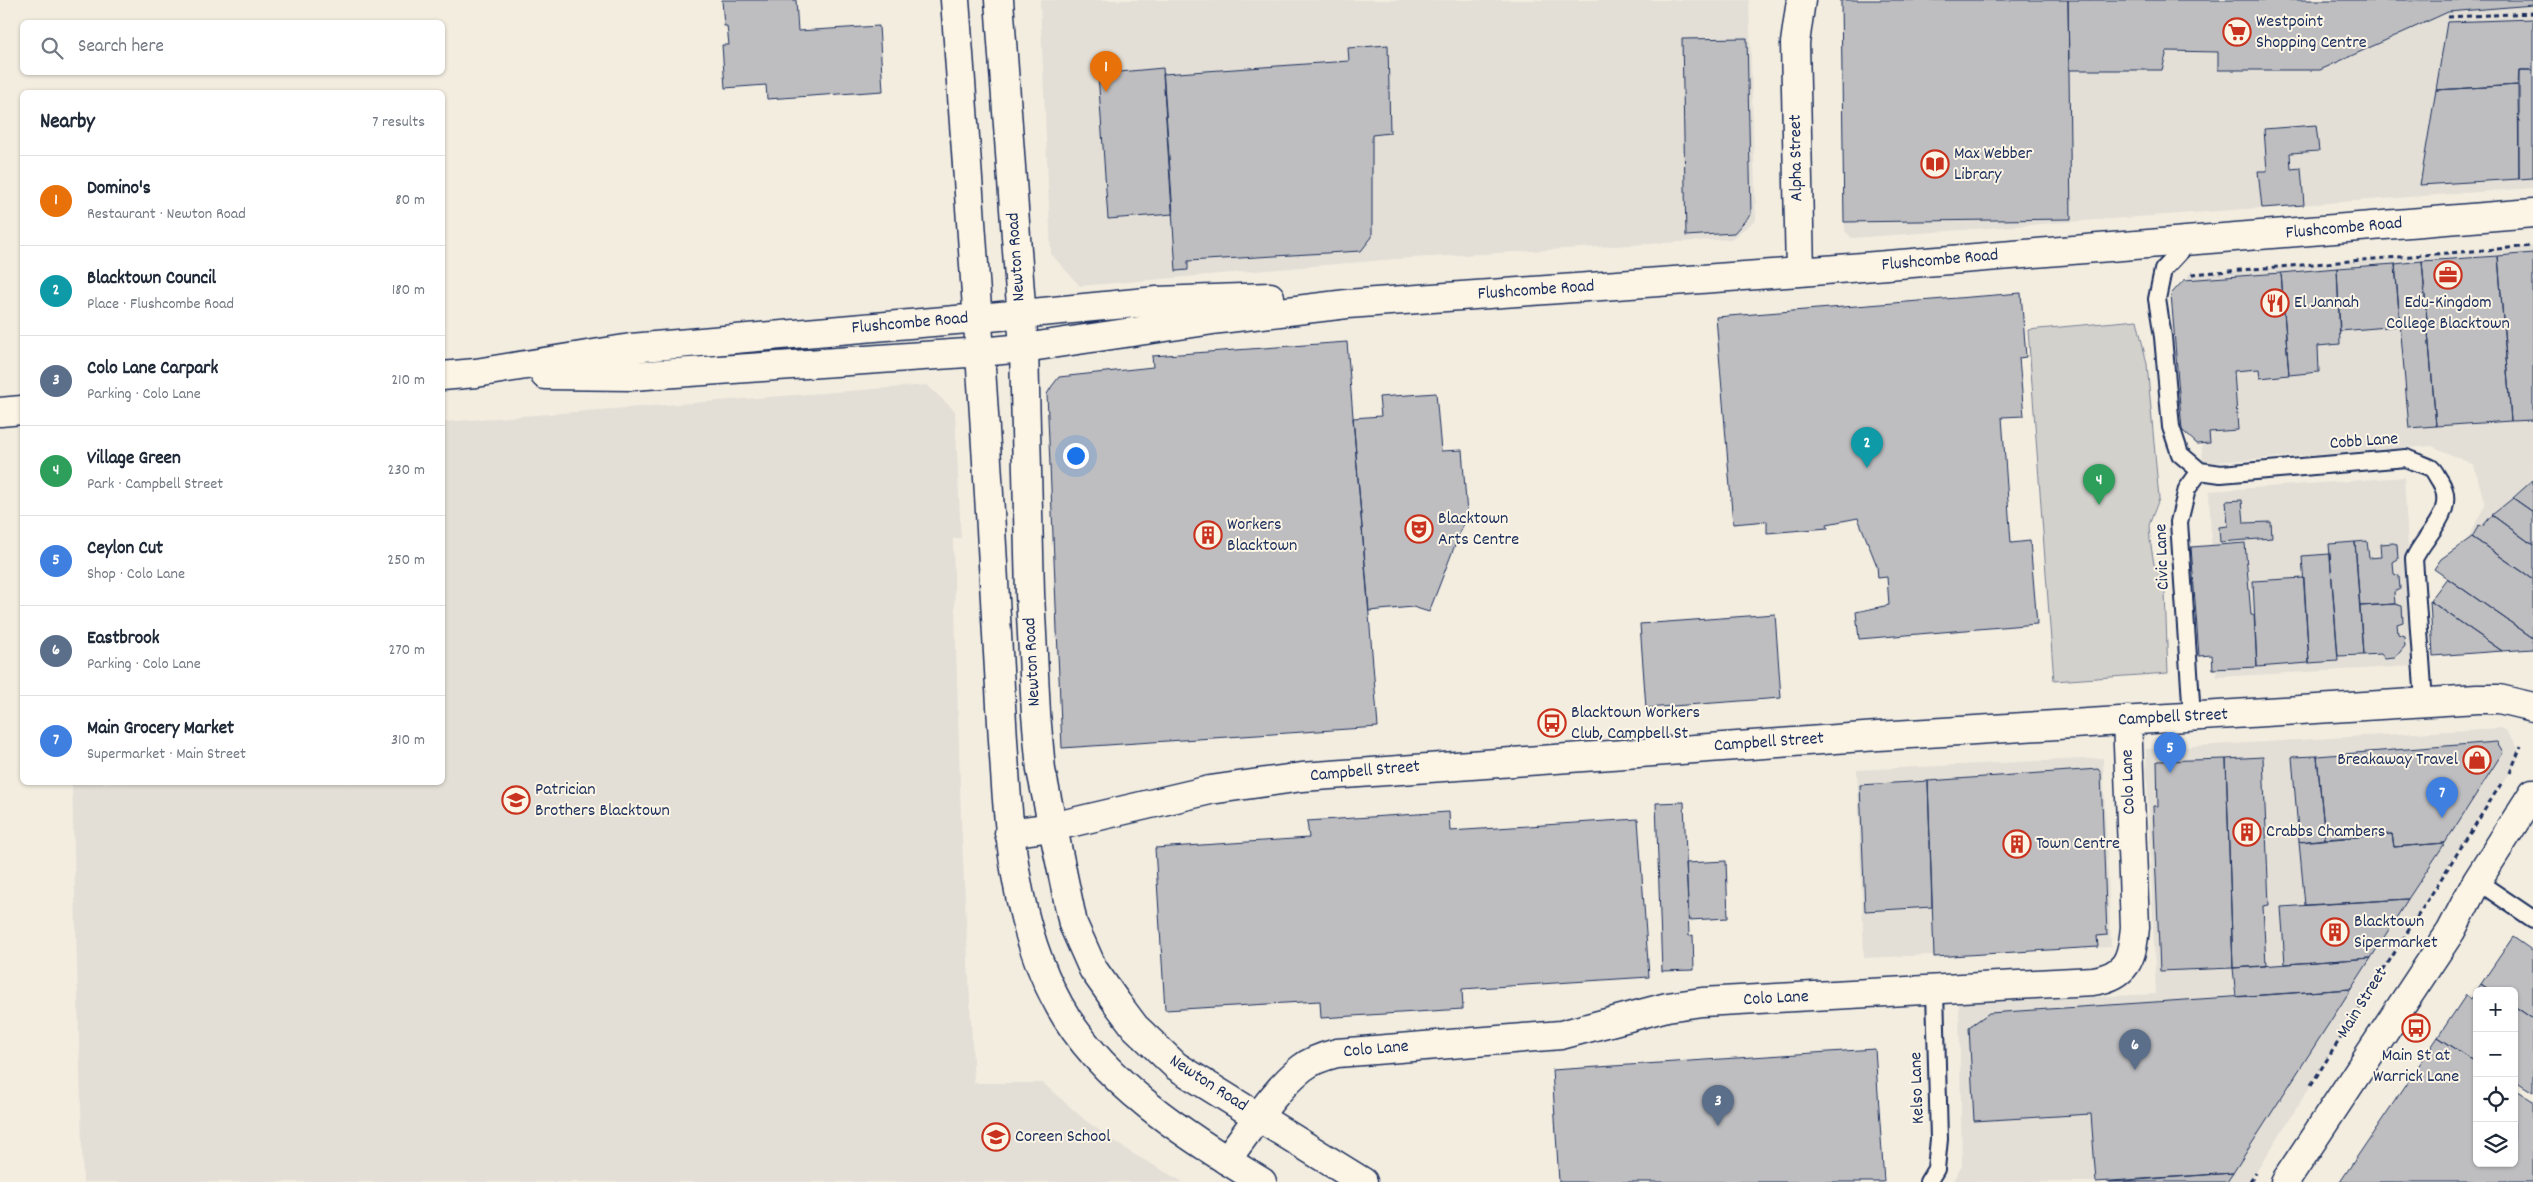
<!DOCTYPE html>
<html lang="en">
<head>
<meta charset="utf-8">
<style>
  body { margin:0; font-family:Dekko,sans-serif; background:#f2f2f3; color:#1f2937 }
  .controls { position:absolute; right:15px; bottom:15px; display:grid; overflow:hidden; border-radius:8px; box-shadow:0 1px 4px #0004 }
  .controls button { width:45px; height:45px; display:grid; place-items:center; padding:0; border:0; border-bottom:1px solid #e0e1e3; background:#fff; color:#1f2937; font:25px sans-serif }
  .you { position:absolute; left:1075px; top:455px; width:18px; height:18px; margin:-12px; border:4px solid #fff; border-radius:50%; background:#1a73e8; box-shadow:0 0 0 8px #1a73e833 }
  .badge { display:grid; place-items:center; width:32px; height:32px; border-radius:50%; background:#c8321e; color:#fff; font-size:16px; font-weight:700 }
  .pin { position:absolute; translate:-50% -41px; filter:drop-shadow(0 1px 2px #0008) }
  .pin::after { content:''; position:absolute; top:26px; width:18px; height:15px; background:inherit; clip-path:polygon(0 0,100% 0,50% 100%) }
  .list { margin:0; padding:0; list-style:none }
  h2 { display:flex; justify-content:space-between; align-items:center; height:65px; margin:0; padding:0 20px; font-size:21px }
  h2 small { font-size:16px; font-weight:400; color:#747a83 }
  .list li { display:grid; grid-template-columns:32px 1fr auto; gap:15px; align-items:center; box-sizing:border-box; height:90px; padding:0 20px; border-top:1px solid #e0e1e3 }
  .list b { display:block; font-size:19px; white-space:nowrap }
  .list p { margin:0; font-size:16px; white-space:nowrap; color:#747a83 }
  .list em { font-size:16px; font-style:normal; color:#747a83 }
  .icon { flex:none; width:28px; height:28px; fill:none; stroke:currentColor; stroke-width:2; stroke-linecap:round; stroke-linejoin:round }
  .map { position:relative; flex:none; width:2533px; height:1182px; overflow:hidden }
  .search { position:absolute; background:#fff; box-shadow:0 1px 4px #0004; left:20px; top:20px; width:425px; height:55px; display:flex; align-items:center; gap:12px; box-sizing:border-box; padding:0 18px; border-radius:8px; color:#747a83; font-size:19px }
  .panel { position:absolute; background:#fff; box-shadow:0 1px 4px #0004; left:20px; top:90px; width:425px; height:695px; border-radius:8px }
  .map>svg:first-child { display:block }
  .built { fill:#e3dfd6 }
  .green { fill:#d3d1cc; stroke:#778095 }
  .building { fill:#bebec0; stroke:#1b2f5e }
  .lines { fill:none; stroke-linecap:round; stroke-linejoin:round }
  .lane-casing { stroke:#1b2f5e; stroke-width:20 }
  .street-casing { stroke:#1b2f5e; stroke-width:31 }
  .secondary-casing { stroke:#1b2f5e; stroke-width:31 }
  .path { stroke:#1b2f5e; stroke-width:3; stroke-dasharray:5 4; stroke-linecap:butt }
  .lane { stroke:#fcf5e5; stroke-width:16 }
  .street { stroke:#fcf5e5; stroke-width:28 }
  .secondary { stroke:#fcf5e5; stroke-width:28 }
  .labels { text-anchor:middle; dominant-baseline:central; stroke-width:4; stroke-linejoin:round; paint-order:stroke }
  .poi-label { font-size:18px; fill:#1b2f5e; stroke:#fcf5e5; text-anchor:start }
  .street-label { font-size:18px; fill:#1b2f5e; stroke:#fcf5e5 }
</style>
</head>
<body>
<div class="map">
<svg width="2533" height="1182" viewBox="0 0 2533 1182">
  <rect width="100%" height="100%" fill="#f3ede0"/>
  <filter id="ink" filterUnits="userSpaceOnUse"><feTurbulence type="fractalNoise" baseFrequency=".02" numOctaves="2"/><feDisplacementMap in="SourceGraphic" scale="10" xChannelSelector="R" yChannelSelector="G"/><feConvolveMatrix kernelMatrix="1 2 1 2 8 2 1 2 1" color-interpolation-filters="sRGB"/></filter>
  <g filter="url(#ink)">
    <path class="built" d="M 1040,0 L 1749,0 L 1756,220 L 1731,239 L 1396,259 L 1080,286 L 1051,254 Z
      M 1840,0 L 2533,0 L 2533,188 L 1852,238 L 1845,231 Z
      M 2533,246 L 2533,649 L 2450,573 L 2485,505 L 2474,465 L 2432,446 L 2203,463 L 2188,274 Z
      M 927,385 L 955,411 L 961,538 L 953,539 L 961,818 L 974,1083 L 1043,1083 L 1086,1121 L 1130,1152 L 1183,1182 L 83,1182 L 72,783 L 442,782 L 443,422 Z
      M 2404,477 L 2415,666 L 2217,677 L 2209,491 Z
      M 2500,728 L 2506,731 L 2515,742 L 2518,749 L 2518,758 L 2511,772 L 2494,794 L 2250,1182 L 1952,1182 L 1962,1166 L 1959,1003 L 2156,994 L 2146,749 Z
      M 2103,758 L 2111,947 L 1864,958 L 1857,770 Z"/>
    <path class="green" d="M 2137,320 L 2147,364 L 2159,499 L 2149,525 L 2150,540 L 2154,564 L 2163,582 L 2165,592 L 2168,673 L 2054,681 L 2028,330 Z"/>
    <path class="building" d="M 722,0 L 796,0 L 798,31 L 879,26 L 883,91 L 767,99 L 766,85 L 725,88 L 722,45 L 729,45 L 727,26 L 724,26 Z
      M 1841,0 L 2068,0 L 2071,219 L 1844,222 Z
      M 2068,0 L 2533,0 L 2533,5 L 2448,12 L 2320,70 L 2218,70 L 2218,52 L 2167,51 L 2162,70 L 2069,70 Z
      M 2533,19 L 2533,70 L 2519,70 L 2518,85 L 2436,90 L 2447,22 Z
      M 1747,38 L 1751,214 L 1734,233 L 1686,236 L 1682,39 Z
      M 1388,45 L 1390,133 L 1372,135 L 1372,237 L 1361,251 L 1188,261 L 1188,270 L 1176,271 L 1163,74 L 1349,61 L 1348,48 Z
      M 1163,68 L 1173,214 L 1108,219 L 1098,74 Z
      M 2519,70 L 2533,70 L 2533,178 L 2519,179 Z
      M 2518,85 L 2519,179 L 2420,185 L 2436,90 Z
      M 2316,125 L 2319,151 L 2290,153 L 2291,169 L 2301,168 L 2304,205 L 2262,208 L 2258,171 L 2267,171 L 2264,129 Z
      M 2533,253 L 2533,420 L 2511,421 L 2498,256 Z
      M 2498,256 L 2511,421 L 2436,426 L 2422,261 Z
      M 2422,261 L 2436,426 L 2409,428 L 2395,264 Z
      M 2395,264 L 2400,326 L 2340,331 L 2337,268 Z
      M 2337,268 L 2340,344 L 2318,346 L 2319,372 L 2289,375 L 2281,273 Z
      M 2281,273 L 2289,375 L 2260,378 L 2259,369 L 2234,371 L 2238,430 L 2209,432 L 2210,443 L 2197,444 L 2182,430 L 2171,294 L 2184,280 Z
      M 2021,293 L 2026,357 L 2019,358 L 2024,416 L 2002,417 L 2011,543 L 2030,541 L 2037,624 L 1859,639 L 1856,612 L 1889,605 L 1887,577 L 1878,578 L 1877,566 L 1858,518 L 1827,524 L 1828,528 L 1767,533 L 1767,521 L 1733,524 L 1716,317 Z
      M 1347,342 L 1378,727 L 1062,748 L 1047,394 L 1052,386 L 1059,377 L 1153,367 L 1152,356 Z
      M 1436,393 L 1441,451 L 1462,450 L 1467,514 L 1429,612 L 1413,607 L 1369,611 L 1353,418 L 1381,416 L 1379,397 Z
      M 2533,480 L 2533,512 L 2513,498 Z
      M 2513,498 L 2533,512 L 2533,545 L 2492,515 Z
      M 2242,500 L 2244,523 L 2271,522 L 2272,538 L 2220,542 L 2219,527 L 2228,526 L 2226,501 Z
      M 2492,515 L 2533,545 L 2533,579 L 2472,537 L 2479,525 L 2482,527 Z
      M 2472,537 L 2533,579 L 2533,638 L 2434,569 L 2441,559 Z
      M 2367,541 L 2369,558 L 2381,557 L 2380,544 L 2394,543 L 2397,545 L 2398,559 L 2393,562 L 2394,574 L 2399,576 L 2400,589 L 2394,592 L 2395,604 L 2360,606 L 2355,542 Z
      M 2355,542 L 2363,655 L 2338,656 L 2329,544 Z
      M 2245,543 L 2251,615 L 2254,615 L 2257,667 L 2213,669 L 2212,655 L 2199,656 L 2191,547 Z
      M 2330,554 L 2338,661 L 2309,663 L 2302,556 Z
      M 2304,578 L 2309,663 L 2257,667 L 2253,581 Z
      M 2447,578 L 2533,638 L 2533,649 L 2502,651 L 2430,601 Z
      M 2430,601 L 2502,651 L 2433,656 Z
      M 2395,604 L 2402,606 L 2403,622 L 2397,624 L 2398,634 L 2404,636 L 2405,646 L 2395,658 L 2385,659 L 2381,654 L 2363,655 L 2360,606 Z
      M 1775,614 L 1781,698 L 1646,708 L 1640,624 Z
      M 2497,742 L 2503,752 L 2445,843 L 2394,847 L 2392,834 L 2325,839 L 2317,756 Z
      M 2317,756 L 2325,839 L 2299,842 L 2292,757 Z
      M 2263,757 L 2269,905 L 2263,906 L 2266,966 L 2233,968 L 2226,759 Z
      M 2226,759 L 2233,968 L 2160,971 L 2153,806 L 2158,806 L 2157,761 Z
      M 2098,769 L 2101,773 L 2107,935 L 2097,936 L 2098,947 L 1934,957 L 1928,781 Z
      M 1928,781 L 1932,907 L 1865,911 L 1860,785 Z
      M 1684,802 L 1689,936 L 1693,935 L 1694,970 L 1662,971 L 1656,803 Z
      M 1449,812 L 1450,831 L 1638,819 L 1649,977 L 1462,989 L 1463,1009 L 1321,1018 L 1320,1001 L 1165,1010 L 1155,848 L 1309,838 L 1307,821 Z
      M 2392,834 L 2394,847 L 2445,843 L 2408,899 L 2305,905 L 2299,842 Z
      M 1726,861 L 1728,918 L 1689,920 L 1686,863 Z
      M 2408,899 L 2371,958 L 2285,964 L 2281,907 Z
      M 2513,937 L 2533,951 L 2533,1019 L 2514,1006 L 2514,991 L 2491,991 L 2481,984 Z
      M 2371,958 L 2351,989 L 2236,997 L 2233,968 Z
      M 2481,984 L 2491,991 L 2477,991 L 2477,1063 L 2438,1037 L 2466,995 L 2471,999 Z
      M 2351,989 L 2233,1173 L 2096,1182 L 2091,1114 L 1974,1121 L 1969,1027 L 1989,1013 Z
      M 2514,1006 L 2533,1019 L 2533,1092 L 2514,1080 Z
      M 2438,1037 L 2477,1063 L 2477,1163 L 2514,1163 L 2514,1089 L 2533,1101 L 2533,1182 L 2340,1182 Z
      M 1875,1049 L 1884,1182 L 1559,1182 L 1552,1070 Z
      M 2233,1173 L 2227,1182 L 2109,1182 Z"/>
    <g class="lines">
      <g class="lane-casing">
        <path id="lane" d="M 2189,242 L 2163,270 L 2157,299 L 2163,337 L 2171,427 L 2180,454 L 2200,471
          M 2200,471 L 2221,474 L 2406,458 C 2414,462 2423,464 2431,468 C 2435,471 2437,477 2440,481 C 2458,511 2426,533 2414,559 L 2424,702
          M 2192,717 L 2179,522 L 2187,489 L 2200,471
          M 2477,881 L 2533,919
          M 1928,1182 L 1936,1169 L 1939,1139 L 1935,991"/>
      </g>
      <g class="street-casing">
        <path id="street" d="M 1800,272 L 1795,43 L 1801,0
          M 979,318 L 1157,301 L 1270,297
          M 981,352 L 1024,348 L 1220,319 L 1347,304 L 1800,272 L 2533,213
          M 1009,833 L 1052,827 L 1210,790 L 1302,777 L 1878,736 L 2477,699 L 2499,699 L 2533,707
          M 1226,1160 C 1250,1130 1272,1092 1302,1068 C 1312,1060 1325,1056 1337,1053 L 1561,1035 L 1667,1007 L 1702,1002 L 2093,981 C 2127,976 2132,959 2135,927 L 2127,720
          M 2285,1182 L 2451,931 L 2477,881 L 2533,793"/>
      </g>
      <g class="secondary-casing">
        <path id="secondary" d="M 955,0 C 968,176 981,353 991,529 C 995,594 998,658 1002,723 C 1008,820 1011,918 1059,1005 C 1101,1082 1189,1138 1262,1182
          M 999,0 L 1024,348 L 1030,594 L 1036,714 L 1041,770 L 1073,924 L 1093,969 L 1117,1003 L 1135,1027 L 1176,1066 L 1363,1182
          M 545,375 L 632,376 L 981,352
          M 442,376 L 476,373 L 631,348 L 979,318
          M 0,412 L 22,410"/>
      </g>
      <path class="path" d="M 2448,17 L 2533,13
        M 2192,274 L 2533,246
        M 2510,773 L 2521,746
        M 2311,1085 L 2501,784
        M 2250,1182 L 2256,1173"/>
      <use href="#lane" class="lane"/>
      <use href="#street" class="street"/>
      <use href="#secondary" class="secondary"/>
    </g>
  </g>
  <defs>
    <g id="supermarket-ring" transform="scale(1.4375)"><circle r="9.5" fill="#fcf5e5" stroke="#c8321e" stroke-width="1.5"/><path d="M-6-5.5h2.5l.6 2H6L4.5 2H-2.5L-4.4-4H-6ZM-1.5 3.2a1.3 1.3 0 1 0 .1 0ZM3 3.2a1.3 1.3 0 1 0 .1 0Z" fill="#c8321e"/></g>
    <g id="library-ring" transform="scale(1.4375)"><circle r="9.5" fill="#fcf5e5" stroke="#c8321e" stroke-width="1.5"/><path d="M-6-4Q-3-5.5-.7-3.5V5Q-3 3-6 4ZM6-4Q3-5.5 .7-3.5V5Q3 3 6 4Z" fill="#c8321e"/></g>
    <g id="office-ring" transform="scale(1.4375)"><circle r="9.5" fill="#fcf5e5" stroke="#c8321e" stroke-width="1.5"/><path d="M-6-3h4V-5.5h4V-3h4V5H-6ZM-1-4.5V-3h2v-1.5ZM-6 0V1H6V0Z" fill="#c8321e"/></g>
    <g id="restaurant-ring" transform="scale(1.4375)"><circle r="9.5" fill="#fcf5e5" stroke="#c8321e" stroke-width="1.5"/><path d="M-5-6h1v4h1v-4h1v4h1v-4h1v5L-1.5 .5V6h-2V.5L-5-1ZM5-6V6H3V1.5H1.5Q1.5-4 5-6Z" fill="#c8321e"/></g>
    <g id="theatre-ring" transform="scale(1.4375)"><circle r="9.5" fill="#fcf5e5" stroke="#c8321e" stroke-width="1.5"/><path d="M-5-5.5Q0-4 5-5.5V0Q5 5 0 6Q-5 5-5 0ZM-3.3-2.5H-1v1.5H-3.3ZM1-2.5H3.3v1.5H1ZM-2.8 1Q0 5.5 2.8 1Z" fill="#c8321e"/></g>
    <g id="building-ring" transform="scale(1.4375)"><circle r="9.5" fill="#fcf5e5" stroke="#c8321e" stroke-width="1.5"/><path d="M-4-6H4V6H1V3H-1V6H-4ZM-2.5-4.3h1.7v1.8h-1.7ZM.8-4.3h1.7v1.8H.8ZM-2.5-1h1.7V.8h-1.7ZM.8-1h1.7V.8H.8Z" fill="#c8321e"/></g>
    <g id="bus-ring" transform="scale(1.4375)"><circle r="9.5" fill="#fcf5e5" stroke="#c8321e" stroke-width="1.5"/><path d="M-5-6H5V4H4V6H2V4H-2V6H-4V4H-5ZM-3.5-4V0h7V-4ZM-3.5 1.2v1.5H-2V1.2ZM2 1.2v1.5H3.5V1.2Z" fill="#c8321e"/></g>
    <g id="shop-ring" transform="scale(1.4375)"><circle r="9.5" fill="#fcf5e5" stroke="#c8321e" stroke-width="1.5"/><path d="M-5-2.5h2.3a2.7 3.5 0 0 1 5.4 0H5L5.5 6h-11ZM-1.5-2.5h3a1.5 2.3 0 0 0-3 0Z" fill="#c8321e"/></g>
    <g id="school-ring" transform="scale(1.4375)"><circle r="9.5" fill="#fcf5e5" stroke="#c8321e" stroke-width="1.5"/><path d="M0-5L7-2L0 1L-7-2ZM-4 1L0 2.5L4 1V4Q0 6-4 4Z" fill="#c8321e"/></g>
  </defs>
  <g fill-rule="evenodd">
    <use href="#supermarket-ring" x="2237" y="32"/>
    <use href="#library-ring" x="1935" y="164"/>
    <use href="#office-ring" x="2448" y="275"/>
    <use href="#restaurant-ring" x="2275" y="303"/>
    <use href="#theatre-ring" x="1419" y="529"/>
    <use href="#building-ring" x="1208" y="535"/>
    <use href="#bus-ring" x="1552" y="723"/>
    <use href="#shop-ring" x="2477" y="760"/>
    <use href="#school-ring" x="516" y="800"/>
    <use href="#building-ring" x="2247" y="832"/>
    <use href="#building-ring" x="2017" y="844"/>
    <use href="#building-ring" x="2335" y="932"/>
    <use href="#bus-ring" x="2416" y="1028"/>
    <use href="#school-ring" x="996" y="1137"/>
  </g>
  <g class="labels">
    <g class="poi-label">
      <text x="2256" y="22">Westpoint<tspan x="2256" dy="21">Shopping Centre</tspan></text>
      <text x="1954" y="154">Max Webber<tspan x="1954" dy="21">Library</tspan></text>
      <text x="2294" y="303">El Jannah</text>
      <text x="2448" y="303" text-anchor="middle">Edu-Kingdom<tspan x="2448" dy="21">College Blacktown</tspan></text>
      <text x="1438" y="519">Blacktown<tspan x="1438" dy="21">Arts Centre</tspan></text>
      <text x="1227" y="525">Workers<tspan x="1227" dy="21">Blacktown</tspan></text>
      <text x="1571" y="713">Blacktown Workers<tspan x="1571" dy="21">Club, Campbell St</tspan></text>
      <text x="2458" y="760" text-anchor="end">Breakaway Travel</text>
      <text x="535" y="790">Patrician<tspan x="535" dy="21">Brothers Blacktown</tspan></text>
      <text x="2266" y="832">Crabbs Chambers</text>
      <text x="2036" y="844">Town Centre</text>
      <text x="2354" y="922">Blacktown<tspan x="2354" dy="21">Sipermarket</tspan></text>
      <text x="2416" y="1056" text-anchor="middle">Main St at<tspan x="2416" dy="21">Warrick Lane</tspan></text>
      <text x="1015" y="1137">Coreen School</text>
    </g>
    <g class="street-label">
      <text transform="translate(1797 158) rotate(-91)">Alpha Street</text>
      <text transform="translate(2344 229) rotate(-5)">Flushcombe Road</text>
      <text transform="translate(1017 257) rotate(-94)">Newton Road</text>
      <text transform="translate(1940 261) rotate(-5)">Flushcombe Road</text>
      <text transform="translate(1536 291) rotate(-4)">Flushcombe Road</text>
      <text transform="translate(910 324) rotate(-5)">Flushcombe Road</text>
      <text transform="translate(2364 442) rotate(-4)">Cobb Lane</text>
      <text transform="translate(2163 557) rotate(-92)">Civic Lane</text>
      <text transform="translate(1033 662) rotate(-93)">Newton Road</text>
      <text transform="translate(2173 718) rotate(-3)">Campbell Street</text>
      <text transform="translate(1769 743) rotate(-4)">Campbell Street</text>
      <text transform="translate(1365 772) rotate(-5)">Campbell Street</text>
      <text transform="translate(2129 782) rotate(-92)">Colo Lane</text>
      <text transform="translate(1776 999) rotate(-3)">Colo Lane</text>
      <text transform="translate(2363 1003) rotate(-58)">Main Street</text>
      <text transform="translate(1376 1050) rotate(-5)">Colo Lane</text>
      <text transform="translate(1208 1084) rotate(33)">Newton Road</text>
      <text transform="translate(1918 1088) rotate(-92)">Kelso Lane</text>
    </g>
  </g>
</svg>
<div class="controls">
<button>+</button>
<button>−</button>
<button><svg class="icon" aria-label="locate" viewBox="0 0 24 24"><circle cx="12" cy="12" r="6"/><path d="M12 2v4M12 18v4M2 12h4M18 12h4"/></svg></button>
<button><svg class="icon" aria-label="layers" viewBox="0 0 24 24"><path d="M12 4l9 5-9 5-9-5zM3 14l9 5 9-5"/></svg></button>
</div>
<div class="you"></div>
<div class="pin badge" style="left:1106px;top:92px;background:#e8710a">1</div>
<div class="pin badge" style="left:1867px;top:468px;background:#0f9aa8">2</div>
<div class="pin badge" style="left:1718px;top:1126px;background:#5c6f8a">3</div>
<div class="pin badge" style="left:2099px;top:505px;background:#2e9e5b">4</div>
<div class="pin badge" style="left:2170px;top:773px;background:#3f7fe0">5</div>
<div class="pin badge" style="left:2135px;top:1070px;background:#5c6f8a">6</div>
<div class="pin badge" style="left:2442px;top:818px;background:#3f7fe0">7</div>
<div class="search"><svg class="icon" aria-label="search" viewBox="0 0 24 24"><circle cx="10" cy="10" r="6"/><path d="M15 15l6 6"/></svg>Search here</div>
<section class="panel">
<h2>Nearby<small>7 results</small></h2>
<ul class="list">
<li><span class="badge" style="background:#e8710a">1</span><div><b>Domino's</b><p>Restaurant · Newton Road</p></div><em>80 m</em></li>
<li><span class="badge" style="background:#0f9aa8">2</span><div><b>Blacktown Council</b><p>Place · Flushcombe Road</p></div><em>180 m</em></li>
<li><span class="badge" style="background:#5c6f8a">3</span><div><b>Colo Lane Carpark</b><p>Parking · Colo Lane</p></div><em>210 m</em></li>
<li><span class="badge" style="background:#2e9e5b">4</span><div><b>Village Green</b><p>Park · Campbell Street</p></div><em>230 m</em></li>
<li><span class="badge" style="background:#3f7fe0">5</span><div><b>Ceylon Cut</b><p>Shop · Colo Lane</p></div><em>250 m</em></li>
<li><span class="badge" style="background:#5c6f8a">6</span><div><b>Eastbrook</b><p>Parking · Colo Lane</p></div><em>270 m</em></li>
<li><span class="badge" style="background:#3f7fe0">7</span><div><b>Main Grocery Market</b><p>Supermarket · Main Street</p></div><em>310 m</em></li>
</ul>
</section>
</div>
</body>
</html>
